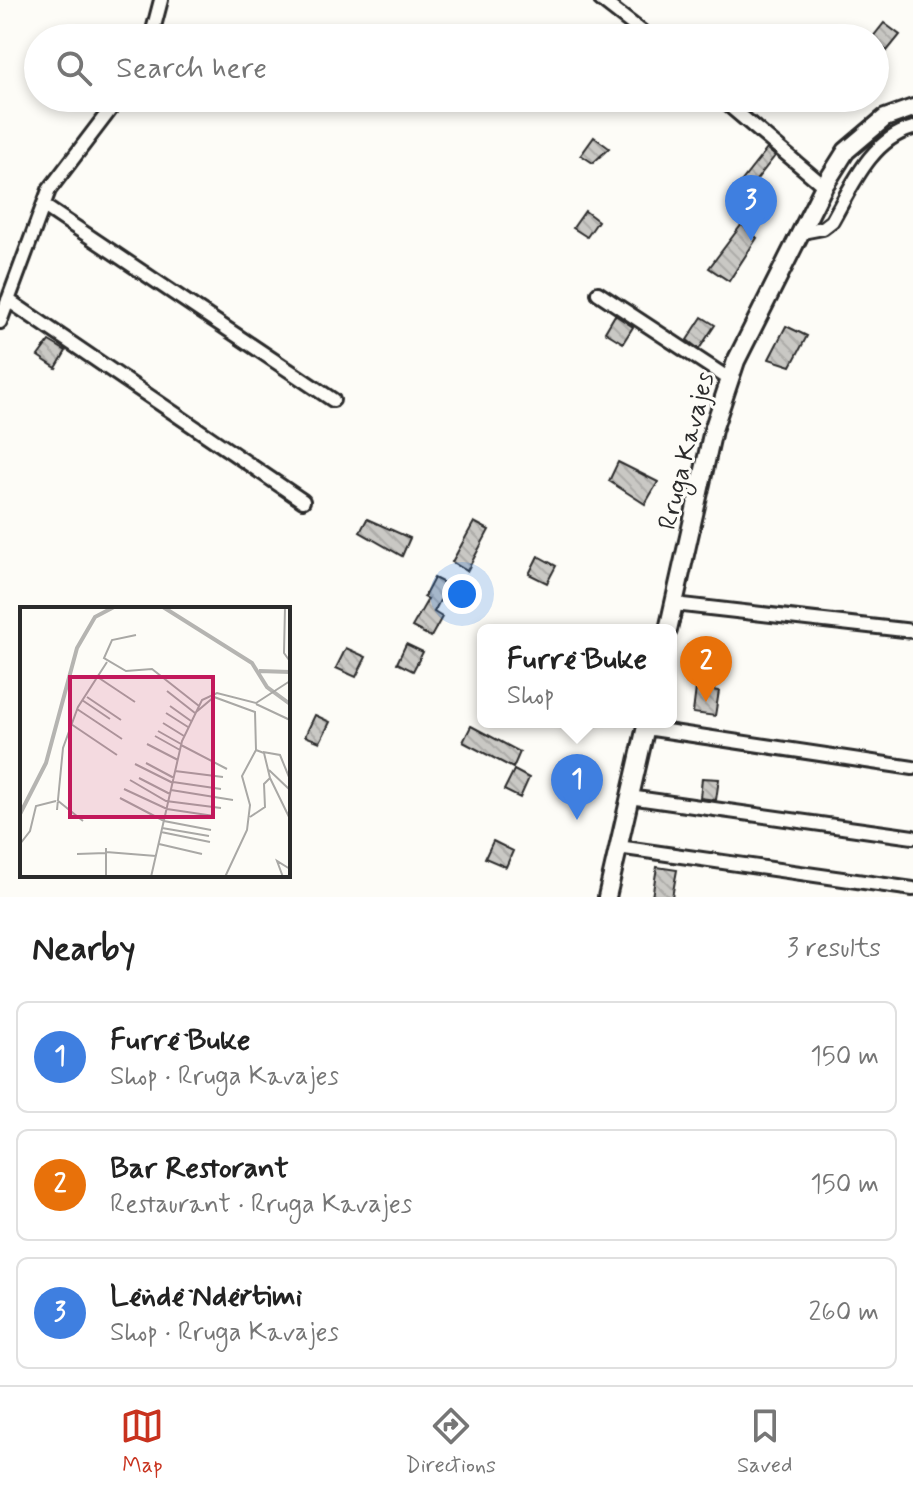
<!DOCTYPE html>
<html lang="en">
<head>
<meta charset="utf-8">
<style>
  body { margin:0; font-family:Mynerve,sans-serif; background:#f2f2f2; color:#222 }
  .you { position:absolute; left:462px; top:594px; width:28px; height:28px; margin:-20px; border:6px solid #fff; border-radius:50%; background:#1a73e8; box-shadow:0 0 0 12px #1a73e833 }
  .badge { display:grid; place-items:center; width:52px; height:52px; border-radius:50%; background:#c8321e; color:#fff; font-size:26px; font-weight:700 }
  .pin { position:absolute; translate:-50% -66px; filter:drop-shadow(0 2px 4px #0008) }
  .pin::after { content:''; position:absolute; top:42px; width:28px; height:24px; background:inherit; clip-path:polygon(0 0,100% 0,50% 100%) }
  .popup { position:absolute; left:477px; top:624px; width:200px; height:104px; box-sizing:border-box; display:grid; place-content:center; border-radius:12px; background:#fff; filter:drop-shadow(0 2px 6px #0005); font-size:26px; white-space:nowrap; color:#767676 }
  .popup b { font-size:30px; color:#222 }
  .popup::after { content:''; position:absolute; left:50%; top:100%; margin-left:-16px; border:16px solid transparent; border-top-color:#fff }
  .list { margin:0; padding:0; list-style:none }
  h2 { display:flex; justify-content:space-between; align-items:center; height:104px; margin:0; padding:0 32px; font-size:34px }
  h2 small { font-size:26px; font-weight:400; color:#767676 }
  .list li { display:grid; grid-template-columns:52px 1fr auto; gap:24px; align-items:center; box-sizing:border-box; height:112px; margin:0 16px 16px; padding:0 16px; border:2px solid #e0e0e0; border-radius:12px }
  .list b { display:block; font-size:30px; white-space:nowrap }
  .list p { margin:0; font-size:26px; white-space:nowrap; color:#767676 }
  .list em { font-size:26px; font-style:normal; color:#767676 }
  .icon { flex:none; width:44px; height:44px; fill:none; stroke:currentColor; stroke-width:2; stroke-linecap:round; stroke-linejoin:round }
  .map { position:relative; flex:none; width:913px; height:897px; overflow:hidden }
  .search { position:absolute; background:#fff; box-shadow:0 4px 12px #0003; left:24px; right:24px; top:24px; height:88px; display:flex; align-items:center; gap:20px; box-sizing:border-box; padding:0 28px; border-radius:44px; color:#767676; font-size:30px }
  .sheet { height:488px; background:#fff }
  nav { display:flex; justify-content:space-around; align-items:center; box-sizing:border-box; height:112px; border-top:2px solid #e0e0e0; background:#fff; font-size:22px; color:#767676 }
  nav a { display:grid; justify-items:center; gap:4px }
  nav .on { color:#c8321e }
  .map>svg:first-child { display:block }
  .building { fill:url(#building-back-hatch); stroke:#2b2b2b; stroke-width:2 }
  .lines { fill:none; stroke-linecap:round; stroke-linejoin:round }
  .minor-casing { stroke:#2b2b2b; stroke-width:18 }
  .major-casing { stroke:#2b2b2b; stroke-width:22 }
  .minor { stroke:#fdfcf7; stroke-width:12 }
  .major { stroke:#fdfcf7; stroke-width:16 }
  .labels { text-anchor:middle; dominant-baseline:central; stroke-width:6; stroke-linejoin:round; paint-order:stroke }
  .street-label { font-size:26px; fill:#2b2b2b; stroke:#fdfcf7 }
  .inset-river { fill:none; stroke:#b5b4b1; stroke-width:4 }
  .inset-road { fill:none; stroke:#a9a8a5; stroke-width:2 }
  .view { fill:#c2185b; fill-opacity:0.15; stroke:#c2185b; stroke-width:4 }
  .inset-edge { fill:none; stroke:#2b2b2b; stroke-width:4 }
</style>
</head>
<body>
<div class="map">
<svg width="913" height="897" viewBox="0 0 913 897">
  <defs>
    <pattern id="building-back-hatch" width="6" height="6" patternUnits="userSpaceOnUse" patternTransform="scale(2)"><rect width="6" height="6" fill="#c9c8c4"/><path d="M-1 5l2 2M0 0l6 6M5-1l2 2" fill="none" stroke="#adaca9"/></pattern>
  </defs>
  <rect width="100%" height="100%" fill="#fdfcf7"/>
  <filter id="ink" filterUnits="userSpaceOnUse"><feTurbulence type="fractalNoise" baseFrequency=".0125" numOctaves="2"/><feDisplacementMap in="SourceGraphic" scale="16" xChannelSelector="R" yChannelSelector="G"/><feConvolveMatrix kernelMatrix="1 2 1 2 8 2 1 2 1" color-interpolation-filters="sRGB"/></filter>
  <g filter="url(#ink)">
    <path class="building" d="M 884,23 L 900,35 L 887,51 L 872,38 Z
      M 594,137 L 609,148 L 593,163 L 581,155 Z
      M 767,149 L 775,156 L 750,188 L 741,182 Z
      M 585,211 L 598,221 L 587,237 L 573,228 Z
      M 742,224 L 757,238 L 729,281 L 709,268 Z
      M 615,315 L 633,327 L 623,343 L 605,332 Z
      M 702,317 L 715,325 L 699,349 L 687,340 Z
      M 786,326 L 807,336 L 791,366 L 769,359 Z
      M 49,341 L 66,351 L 56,368 L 38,356 Z
      M 618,462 L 658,482 L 645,504 L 609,481 Z
      M 367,519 L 410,538 L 402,556 L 360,532 Z
      M 474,522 L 489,530 L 467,571 L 452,562 Z
      M 538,556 L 556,566 L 547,583 L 529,574 Z
      M 434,578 L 448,585 L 434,612 L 442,617 L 431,637 L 412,627 L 428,599 L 424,597 Z
      M 406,644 L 423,652 L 413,671 L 397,663 Z
      M 346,648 L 366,657 L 356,677 L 336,668 Z
      M 696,688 L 719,691 L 715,716 L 693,713 Z
      M 315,715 L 330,722 L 320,742 L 305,736 Z
      M 471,726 L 520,752 L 513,768 L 463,742 Z
      M 514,770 L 529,778 L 520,798 L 504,790 Z
      M 702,778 L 719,779 L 716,800 L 700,798 Z
      M 493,841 L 513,851 L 506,867 L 485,858 Z
      M 657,867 L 677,870 L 672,897 L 652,897 Z"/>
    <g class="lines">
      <g class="minor-casing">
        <path id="minor" d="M 601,0 L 650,38
          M 151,38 L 161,0
          M 720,98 L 824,186
          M 44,206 L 333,400
          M 802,232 L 823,228 L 832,221 C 852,186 871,139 913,128
          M 598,293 L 729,379
          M 8,300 L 303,501
          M 0,322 L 49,190 L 119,98
          M 674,604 L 913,631
          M 646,728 L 913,768
          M 629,797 L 913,837
          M 618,847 L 913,889"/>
      </g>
      <g class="major-casing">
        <path id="major" d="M 668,630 L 713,430 L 736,361 L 824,186 L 846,151 L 885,118 L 913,108
          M 607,897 L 647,722"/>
      </g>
      <use href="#minor" class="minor"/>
      <use href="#major" class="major"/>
    </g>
  </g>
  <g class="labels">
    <g class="street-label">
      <text transform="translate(687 451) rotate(-76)">Rruga Kavajes</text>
    </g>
  </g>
  <g transform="translate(20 607)">
    <rect width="270" height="270" fill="#fdfcf7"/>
    <path class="inset-river" d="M 143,0 L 232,56 L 247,80 L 270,97M 239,64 L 270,65M 0,207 L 26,156 L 57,41 L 75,10 L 94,0"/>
    <path class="inset-road" d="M 265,0 L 264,46 L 269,53M 116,28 L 92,33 L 84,51 L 106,64 L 132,62 L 179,99M 76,69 L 115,95M 147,84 L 175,106 L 194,90 L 235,105 L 236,143 L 222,169 L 230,198 L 227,223 L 205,270M 67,90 L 101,113M 62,93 L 90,112M 236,97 L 270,113M 150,99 L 171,114M 57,102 L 102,132M 146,106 L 168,120M 143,116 L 164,129M 51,117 L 97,148M 138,124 L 161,137M 135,129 L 160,143M 127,137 L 158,153M 161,138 L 207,162M 243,145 L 260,148 L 269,170M 126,156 L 154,171M 115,157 L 153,176M 249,163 L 270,183M 155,164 L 203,170M 119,171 L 150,187M 250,171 L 270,212M 110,173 L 146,194 L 201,201M 153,175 L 201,182M 104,182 L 147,202 L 194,209M 151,183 L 213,193M 100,191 L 144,214 L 191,223M 37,193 L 63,214M 37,203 L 43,141 L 58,100 L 87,55M 230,210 L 245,200 L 244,177 L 250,171 L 244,146 L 236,143M 142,221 L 189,229M 141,225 L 190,235M 0,237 L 10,224 L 16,199 L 36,194M 139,237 L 182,247M 86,245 L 136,249M 57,247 L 86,246M 86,270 L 86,241M 131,270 L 162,134 L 182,93 L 197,86 L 236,96 L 270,74M 263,270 L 257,254 L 270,262"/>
    <path class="view" d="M 50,70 L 193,70 L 193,210 L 50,210 Z"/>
    <rect width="270" height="270" class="inset-edge"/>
  </g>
</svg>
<div class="you"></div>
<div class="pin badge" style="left:577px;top:820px;background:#3f7fe0">1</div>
<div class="popup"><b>Furrë Buke</b>Shop</div>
<div class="pin badge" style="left:706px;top:702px;background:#e8710a">2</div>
<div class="pin badge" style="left:751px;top:241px;background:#3f7fe0">3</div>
<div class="search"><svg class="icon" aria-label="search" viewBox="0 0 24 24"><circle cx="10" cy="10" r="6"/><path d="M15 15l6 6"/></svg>Search here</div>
</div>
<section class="sheet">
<h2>Nearby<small>3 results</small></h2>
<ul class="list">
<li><span class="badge" style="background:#3f7fe0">1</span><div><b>Furrë Buke</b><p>Shop · Rruga Kavajes</p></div><em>150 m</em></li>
<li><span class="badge" style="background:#e8710a">2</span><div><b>Bar Restorant</b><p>Restaurant · Rruga Kavajes</p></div><em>150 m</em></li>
<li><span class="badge" style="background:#3f7fe0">3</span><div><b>Lëndë Ndërtimi</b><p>Shop · Rruga Kavajes</p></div><em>260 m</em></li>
</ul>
</section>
<nav>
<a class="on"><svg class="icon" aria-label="map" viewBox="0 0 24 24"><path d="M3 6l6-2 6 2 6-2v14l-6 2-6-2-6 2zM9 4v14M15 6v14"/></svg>Map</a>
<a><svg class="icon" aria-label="directions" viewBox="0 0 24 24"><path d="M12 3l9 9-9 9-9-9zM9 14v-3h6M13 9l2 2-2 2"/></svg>Directions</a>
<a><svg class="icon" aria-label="saved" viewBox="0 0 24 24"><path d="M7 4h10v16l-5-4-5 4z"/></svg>Saved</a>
</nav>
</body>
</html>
